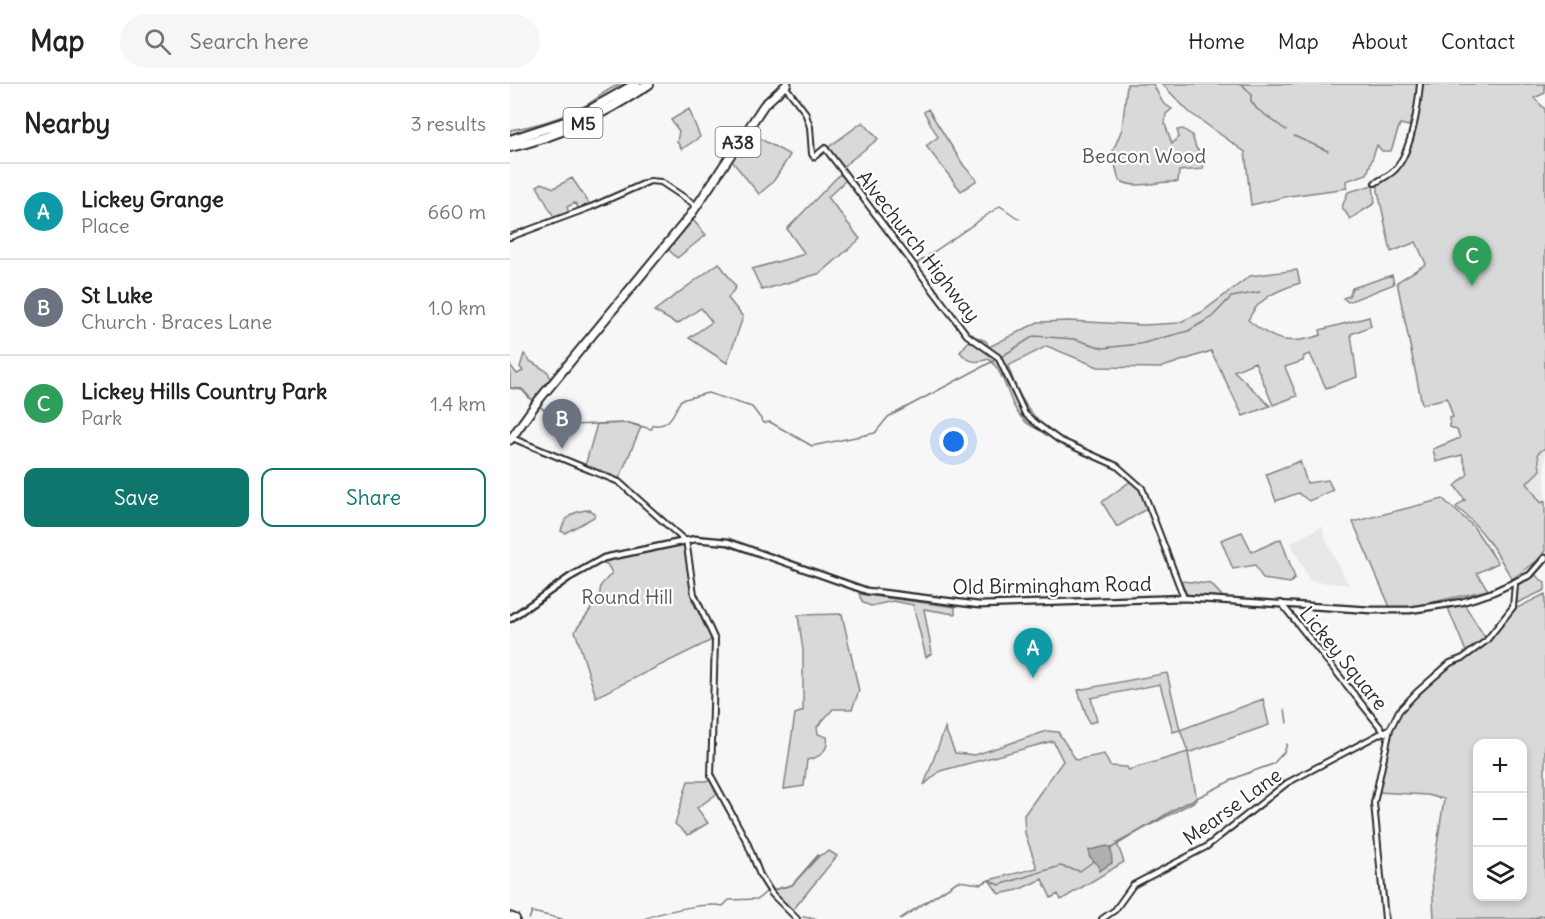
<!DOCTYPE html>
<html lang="en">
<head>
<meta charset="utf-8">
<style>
  body { margin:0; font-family:Delius,sans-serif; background:#f6f6f6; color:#222 }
  .controls { position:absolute; right:18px; bottom:18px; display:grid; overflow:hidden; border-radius:12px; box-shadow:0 3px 9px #0003 }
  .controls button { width:54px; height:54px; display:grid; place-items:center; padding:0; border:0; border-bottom:2px solid #e0e0e0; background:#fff; color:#222; font:30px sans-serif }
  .you { position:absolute; left:444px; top:358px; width:21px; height:21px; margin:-15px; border:4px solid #fff; border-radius:50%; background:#1a73e8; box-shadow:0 0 0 9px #1a73e833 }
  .badge { display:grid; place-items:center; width:39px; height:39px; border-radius:50%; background:#0f766e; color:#fff; font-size:20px; font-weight:700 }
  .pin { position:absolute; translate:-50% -50px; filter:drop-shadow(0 2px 3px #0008) }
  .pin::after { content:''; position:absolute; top:32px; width:21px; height:18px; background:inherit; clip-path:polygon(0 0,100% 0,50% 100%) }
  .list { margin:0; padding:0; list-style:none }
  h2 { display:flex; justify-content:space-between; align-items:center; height:78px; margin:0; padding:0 24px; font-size:26px }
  h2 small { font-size:20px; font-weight:400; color:#767676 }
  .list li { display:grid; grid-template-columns:39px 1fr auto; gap:18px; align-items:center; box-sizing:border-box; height:96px; padding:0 24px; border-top:2px solid #e0e0e0 }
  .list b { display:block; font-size:22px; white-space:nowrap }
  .list p { margin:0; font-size:20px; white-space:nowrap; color:#767676 }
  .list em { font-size:20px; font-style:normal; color:#767676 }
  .actions { display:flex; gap:12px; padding:18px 24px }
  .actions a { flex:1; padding:14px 0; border:2px solid #0f766e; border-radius:12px; text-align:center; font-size:21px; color:#0f766e }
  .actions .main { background:#0f766e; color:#fff }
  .icon { flex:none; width:33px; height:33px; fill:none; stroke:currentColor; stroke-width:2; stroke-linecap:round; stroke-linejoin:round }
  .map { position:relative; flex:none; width:1035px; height:835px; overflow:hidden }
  header { display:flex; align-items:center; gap:36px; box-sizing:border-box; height:84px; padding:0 30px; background:#fff; border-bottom:2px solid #e0e0e0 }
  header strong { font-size:28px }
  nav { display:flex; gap:33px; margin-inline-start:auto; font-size:21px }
  .search { width:420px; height:54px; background:#f6f6f6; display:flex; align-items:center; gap:15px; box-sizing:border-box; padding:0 21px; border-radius:33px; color:#767676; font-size:22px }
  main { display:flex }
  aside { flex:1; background:#fff }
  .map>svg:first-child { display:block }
  .built { fill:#e8e8e8 }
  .green { fill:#d9d9d9; stroke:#828282; stroke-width:1.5; fill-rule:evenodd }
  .water { fill:#b0b0b0; stroke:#7b7b7b; stroke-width:1.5 }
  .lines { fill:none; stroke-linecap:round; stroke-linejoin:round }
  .stream { stroke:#7b7b7b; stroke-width:1.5 }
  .tertiary-casing { stroke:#2b2b2b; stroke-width:8 }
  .secondary-casing { stroke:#2b2b2b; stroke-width:9 }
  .trunk-casing { stroke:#2b2b2b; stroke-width:11 }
  .motorway-casing { stroke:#2b2b2b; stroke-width:12 }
  .tertiary { stroke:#fff; stroke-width:4 }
  .secondary { stroke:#fff; stroke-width:4.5 }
  .trunk { stroke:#fff; stroke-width:7 }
  .motorway { stroke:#fff; stroke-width:8 }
  .labels { text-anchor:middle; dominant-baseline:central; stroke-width:4.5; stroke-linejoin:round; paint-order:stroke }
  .shield { fill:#fff; stroke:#6b6b6b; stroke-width:1.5 }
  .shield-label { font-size:18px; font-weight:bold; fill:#2b2b2b }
  .park-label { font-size:20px; fill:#565656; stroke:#fff }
  .street-label { font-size:20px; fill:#2b2b2b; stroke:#fff }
</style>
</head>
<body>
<header>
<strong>Map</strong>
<div class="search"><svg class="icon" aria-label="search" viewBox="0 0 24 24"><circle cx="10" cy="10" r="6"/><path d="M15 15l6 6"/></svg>Search here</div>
<nav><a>Home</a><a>Map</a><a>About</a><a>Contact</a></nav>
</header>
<main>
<aside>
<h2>Nearby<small>3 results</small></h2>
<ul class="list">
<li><span class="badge" style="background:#0f9aa8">A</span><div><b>Lickey Grange</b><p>Place</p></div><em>660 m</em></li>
<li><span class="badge" style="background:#6b7280">B</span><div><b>St Luke</b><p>Church · Braces Lane</p></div><em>1.0 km</em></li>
<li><span class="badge" style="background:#2e9e5b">C</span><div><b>Lickey Hills Country Park</b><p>Park</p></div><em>1.4 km</em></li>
</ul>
<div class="actions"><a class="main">Save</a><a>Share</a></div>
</aside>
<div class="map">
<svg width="1035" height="835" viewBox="0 0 1035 835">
  <rect width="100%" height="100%" fill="#f7f7f7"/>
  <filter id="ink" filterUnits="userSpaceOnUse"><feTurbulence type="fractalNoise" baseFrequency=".0167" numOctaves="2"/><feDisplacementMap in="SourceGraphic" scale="12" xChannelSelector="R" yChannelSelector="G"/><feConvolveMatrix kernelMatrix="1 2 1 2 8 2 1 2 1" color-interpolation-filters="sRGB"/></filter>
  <g filter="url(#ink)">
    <path class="built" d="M 1035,362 L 1035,417 L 1031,420 L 1017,399 L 1030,385 L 1028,369 Z
      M 812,442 L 816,456 L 839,501 L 797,497 L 798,493 L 781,459 Z"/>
    <path class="green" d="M 118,0 C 84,23 41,45 0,51 L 0,46 C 25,42 54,33 76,21 C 91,13 100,0 118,0 Z
      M 617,0 L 643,0 L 653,19 L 662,25 L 656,30 L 655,40 L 662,60 L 669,53 L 667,46 L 673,45 L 682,51 L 686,64 L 693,71 L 685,74 L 685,78 L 694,78 L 693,85 L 669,87 L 668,98 C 650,96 626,107 609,96 L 602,69 L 612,45 Z
      M 652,0 L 907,0 L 905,23 L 899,42 L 890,40 L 881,67 L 872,67 L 867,61 L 857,90 L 836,97 L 837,104 L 779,112 L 741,121 L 735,68 L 679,28 Z
      M 912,0 L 1035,0 L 1035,9 L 1024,14 L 1035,25 L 1035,364 L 1028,369 L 1030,386 L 1017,399 L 1031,419 L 1035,417 L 1035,467 L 1027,477 L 1002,495 C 986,467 972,443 946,423 L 955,416 L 945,402 L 958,390 L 952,371 L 926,378 L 923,365 L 950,354 L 947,346 L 940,343 L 939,334 L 943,333 L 937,314 L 912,320 L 887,198 L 916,180 L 906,158 L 881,168 L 868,107 L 868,99 L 888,87 L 892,80 L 910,23 Z
      M 179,25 L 190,53 L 172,65 L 167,58 L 169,47 L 161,36 Z
      M 418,25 L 454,82 L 467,96 L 451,107 L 416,62 L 428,53 L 414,28 Z
      M 353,38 L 368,55 L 331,84 L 316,65 Z
      M 238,48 L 280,71 L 263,98 L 249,110 L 221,76 Z
      M 330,90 L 336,96 L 318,113 L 350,155 L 311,189 L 252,206 L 242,185 L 295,170 L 277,145 Z
      M 62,94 L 81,122 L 70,126 L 65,119 L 57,123 L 59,130 L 45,135 L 27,102 L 32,99 L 44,104 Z
      M 863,101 L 865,119 L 840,135 L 832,123 L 838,108 Z
      M 183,136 L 196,151 L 167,174 L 158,165 Z
      M 209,179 L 226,203 L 218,214 L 233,233 L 217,279 L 179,254 L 202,238 L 191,224 L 167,240 L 144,227 Z
      M 787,186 L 790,199 C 768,206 748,214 738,236 C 764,257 778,262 811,251 L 810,246 L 859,233 L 861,242 L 841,250 L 847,293 L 816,304 L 800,270 L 794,272 L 793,277 L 775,283 L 787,312 L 763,321 L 745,278 L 724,287 L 760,322 L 733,332 L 701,267 L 650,284 L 588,283 L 537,262 L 498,282 C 506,305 514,323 532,340 L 529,346 C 494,331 503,297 479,275 C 466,279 459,279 450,268 L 458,258 L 467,253 L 476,257 L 479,263 L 528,238 L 559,237 L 634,241 L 668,239 L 692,228 L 740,192 Z
      M 882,191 L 884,200 L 838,218 L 833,214 L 839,212 L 842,204 Z
      M 14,270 L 20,277 L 38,288 L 41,296 L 23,318 L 12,306 L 0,304 L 0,281 L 7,290 L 13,287 L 10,283 Z
      M 119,339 L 131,343 L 109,395 L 75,382 L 87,340 Z
      M 790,377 L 797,399 L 818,396 L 823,406 L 799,417 L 788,409 L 766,417 L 756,390 Z
      M 621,397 L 630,405 L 638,424 L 607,443 L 592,418 Z
      M 933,415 L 963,442 L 988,479 L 967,489 L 978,506 L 891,525 L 880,523 L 843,438 Z
      M 80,426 L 85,430 L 84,433 L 55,449 L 51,447 C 54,432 66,426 80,426 Z
      M 732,448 L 742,468 L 771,455 L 785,494 L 780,499 L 753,495 L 745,481 L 723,485 L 711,456 Z
      M 174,460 L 182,516 L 201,553 L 200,557 L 86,613 L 65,547 L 81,525 L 80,520 L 89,514 L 91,501 L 102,489 L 97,480 L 88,480 L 109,472 Z
      M 1023,489 L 1035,499 L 1035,506 L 1007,519 L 1008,500 Z
      M 671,497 L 701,500 L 713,513 L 677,511 Z
      M 349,510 L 445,523 L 445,530 L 414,525 L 422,569 L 416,573 L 403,521 L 383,517 L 361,522 L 353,519 Z
      M 1035,510 L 1035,835 L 924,835 L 922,794 L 934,715 L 917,711 L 868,708 L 883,639 L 891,628 L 940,581 L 953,575 L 981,556 L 1005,525 ZM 968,660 L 1012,660 L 1012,812 L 968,812 Z
      M 954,520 L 976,555 L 957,570 L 938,524 Z
      M 332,530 L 349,607 L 342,625 L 323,625 L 307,643 L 308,650 L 317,653 C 319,667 309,674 297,676 L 294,702 L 274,705 L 285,630 L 293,627 L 293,567 L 288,531 Z
      M 657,589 L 670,646 L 753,615 L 759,641 L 678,669 L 687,716 L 607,759 L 614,778 L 551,816 L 548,810 L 541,814 L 532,795 L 508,806 L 489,810 L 479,796 L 527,784 L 515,749 L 514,731 L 553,677 L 543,657 L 430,687 L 414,701 L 435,644 L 445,669 L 465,671 L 537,647 L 548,648 L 566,676 L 594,670 L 600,682 L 617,683 L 618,686 L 678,668 L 670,646 L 663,648 L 650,600 L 581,614 L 587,637 L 579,639 L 568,606 Z
      M 178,697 L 201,697 L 208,709 L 187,724 L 198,739 L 178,751 L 165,740 Z
      M 319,767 L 327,772 L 282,827 L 262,806 L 282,801 L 310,771 Z"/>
    <path class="water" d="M 597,762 L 601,764 L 602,779 L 589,787 L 589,782 L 579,772 L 579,766 Z"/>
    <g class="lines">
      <path class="stream" d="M 732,0 L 741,10 L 741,17 L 747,25 L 776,46
        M 784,52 L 818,67
        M 402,183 L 490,122 L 509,135
        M 491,273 L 524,252 L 564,255 L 593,264 L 630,260 L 678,247 L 702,233 L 721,213 L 750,208
        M 0,304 L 12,305 L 24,318
        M 27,321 L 59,341 L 119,339 L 141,345 L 144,341 C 161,343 164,327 171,316 L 198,309 L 242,323 L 254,339 L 260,338 L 302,362 L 365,349 L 378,333 L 487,275
        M 775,625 L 777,639
        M 600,765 L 665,725 L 730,692 L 763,680 L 774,668 L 777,660
        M 293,833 L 307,835
        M 19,835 L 22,828 L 52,835
        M 134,835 C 151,828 195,818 213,822 L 219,816 L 248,815 L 256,808 L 282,801 L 308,771
        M 390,835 L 448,797 L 471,800 L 479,796 L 489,801 L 550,782 L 570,787 L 584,777
        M 1020,835 L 1035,831"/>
      <g class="tertiary-casing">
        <path id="tertiary" d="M 275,2 L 295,28 L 300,43 L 302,70 L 304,73 L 315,64 L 457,251 L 488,273 L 515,330 L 527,340 L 549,356 L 607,382 L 632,404 L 674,514
          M 865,99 C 873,94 883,90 888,82 C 902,62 908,24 910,0
          M 0,153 L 81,123 L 140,97 L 151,98 L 187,122
          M 2,354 L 109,398 L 174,456
          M 176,456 L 184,510 L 205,556 L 201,692 L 237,758 L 250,791 L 262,810 L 287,835
          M 771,519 L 875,649
          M 592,835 L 605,826 L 623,801 L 696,763 L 777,699 L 879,645
          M 875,835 L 864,719 L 880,645 L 889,627 L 907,608 L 940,579 L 953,574 L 976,557 L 1003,523 L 1005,500"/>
      </g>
      <g class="secondary-casing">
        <path id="secondary" d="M 0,535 L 60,493 L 94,474 L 185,455 L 218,458 L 357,507 L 469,521 L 674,514 L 861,526 L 900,526 L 952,518 L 981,509 L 1020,491 L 1035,474"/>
      </g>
      <g class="trunk-casing">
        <path id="trunk" d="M 0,356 L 28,317 L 180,132 L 254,21 L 277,0"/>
      </g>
      <g class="motorway-casing">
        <path id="motorway" d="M 0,56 L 64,35 L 126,0
          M 0,63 C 51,52 96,29 139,0
          M 0,833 L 5,835"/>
      </g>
      <use href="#tertiary" class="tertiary"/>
      <use href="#secondary" class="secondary"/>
      <use href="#trunk" class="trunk"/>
      <use href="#motorway" class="motorway"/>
    </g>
  </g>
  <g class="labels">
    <g class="shield">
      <rect x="53.5" y="24" width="39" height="30" rx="4.5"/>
      <rect x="205.5" y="43" width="45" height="30" rx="4.5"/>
    </g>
    <g class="shield-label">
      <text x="73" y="39">M5</text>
      <text x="228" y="58">A38</text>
    </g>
    <g class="park-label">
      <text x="634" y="71">Beacon Wood</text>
      <text x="117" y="512">Round Hill</text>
    </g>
    <g class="street-label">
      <text transform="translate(409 162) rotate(52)">Alvechurch Highway</text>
      <text transform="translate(542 501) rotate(-1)">Old Birmingham Road</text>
      <text transform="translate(834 574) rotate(51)">Lickey Square</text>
      <text transform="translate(722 722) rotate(-36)">Mearse Lane</text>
    </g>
  </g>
</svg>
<div class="controls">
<button>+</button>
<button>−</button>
<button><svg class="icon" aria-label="layers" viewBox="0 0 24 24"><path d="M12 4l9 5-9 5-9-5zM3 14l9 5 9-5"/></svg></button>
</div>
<div class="you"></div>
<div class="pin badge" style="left:523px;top:594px;background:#0f9aa8">A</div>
<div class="pin badge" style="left:52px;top:365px;background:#6b7280">B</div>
<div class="pin badge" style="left:962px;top:202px;background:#2e9e5b">C</div>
</div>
</main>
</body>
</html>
